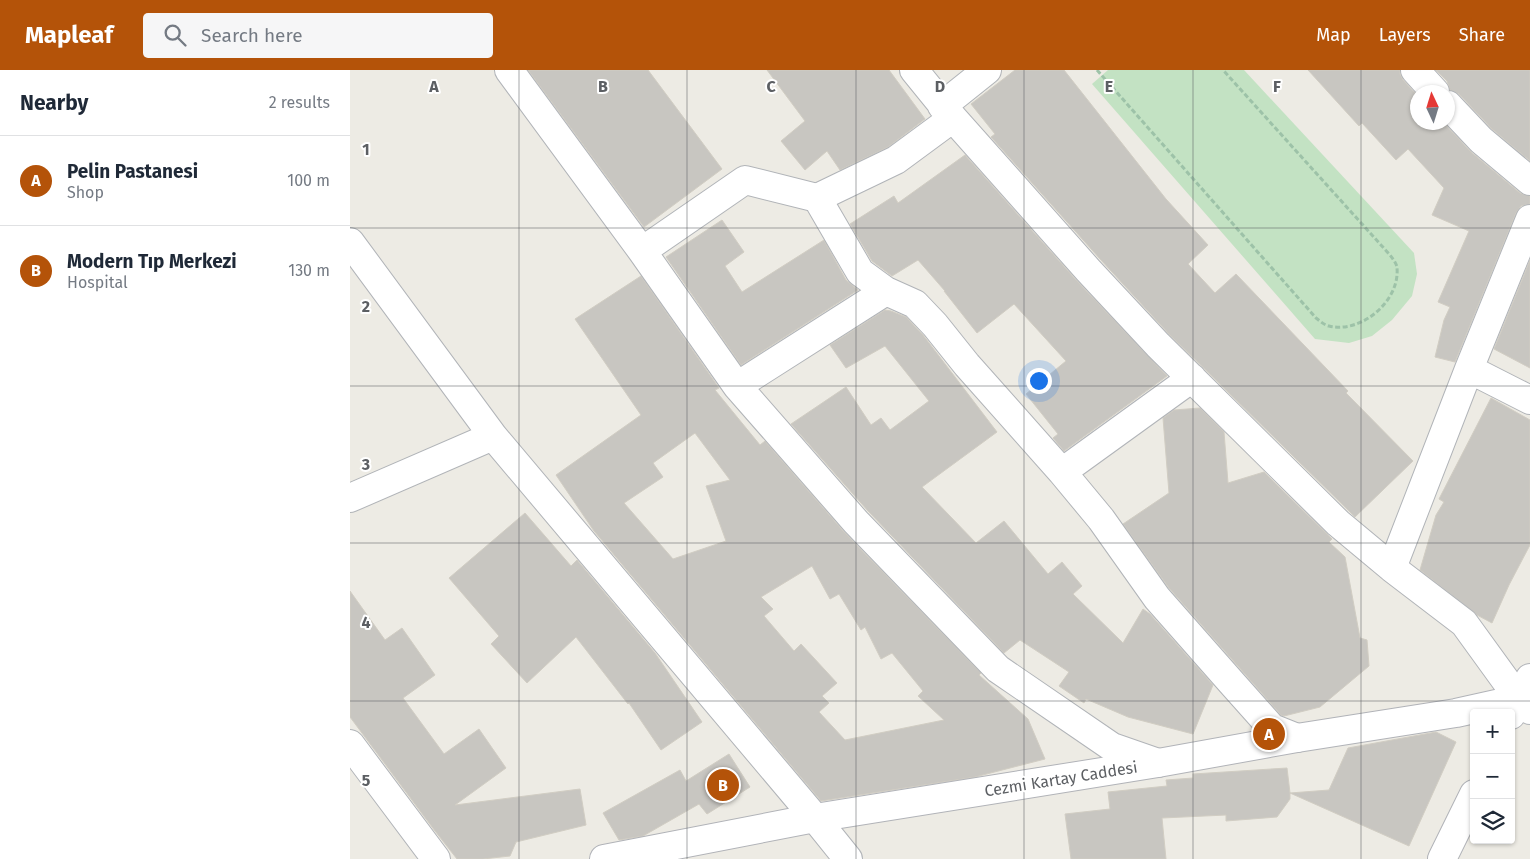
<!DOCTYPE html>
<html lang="en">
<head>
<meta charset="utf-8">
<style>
  body { margin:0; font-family:"Fira Sans",sans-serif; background:#f6f6f7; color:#1f2937 }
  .controls { position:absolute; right:15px; bottom:15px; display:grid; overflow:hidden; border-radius:5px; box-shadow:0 1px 4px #0004 }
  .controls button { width:45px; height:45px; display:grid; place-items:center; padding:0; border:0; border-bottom:1px solid #e0e1e3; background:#fff; color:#1f2937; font:25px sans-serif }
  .compass { position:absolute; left:1060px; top:15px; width:45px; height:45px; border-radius:50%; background:#fff; box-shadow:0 1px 4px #0004; rotate:356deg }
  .you { position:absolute; left:688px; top:310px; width:18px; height:18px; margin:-12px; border:4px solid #fff; border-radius:50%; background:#1a73e8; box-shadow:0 0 0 8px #1a73e833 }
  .badge { display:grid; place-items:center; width:32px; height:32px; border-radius:50%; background:#b45309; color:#fff; font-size:16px; font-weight:700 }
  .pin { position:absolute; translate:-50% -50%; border:2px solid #fff; box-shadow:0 1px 5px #0006 }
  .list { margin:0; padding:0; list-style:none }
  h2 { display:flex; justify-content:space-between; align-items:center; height:65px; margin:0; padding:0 20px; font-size:21px }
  h2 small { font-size:16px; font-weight:400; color:#747a83 }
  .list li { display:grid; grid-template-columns:32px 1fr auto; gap:15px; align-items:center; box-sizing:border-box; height:90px; padding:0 20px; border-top:1px solid #e0e1e3 }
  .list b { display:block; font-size:19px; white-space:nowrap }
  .list p { margin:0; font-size:16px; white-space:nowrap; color:#747a83 }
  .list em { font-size:16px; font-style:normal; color:#747a83 }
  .icon { flex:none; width:28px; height:28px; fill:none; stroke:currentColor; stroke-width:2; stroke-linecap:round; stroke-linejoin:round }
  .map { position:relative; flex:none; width:1180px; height:789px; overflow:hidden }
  header { display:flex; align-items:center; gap:30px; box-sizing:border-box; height:70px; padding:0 25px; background:#b45309; color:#fff }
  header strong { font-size:24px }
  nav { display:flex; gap:28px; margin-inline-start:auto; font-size:18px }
  .search { width:350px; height:45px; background:#f6f6f7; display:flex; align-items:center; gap:12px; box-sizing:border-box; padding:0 18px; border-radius:5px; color:#747a83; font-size:19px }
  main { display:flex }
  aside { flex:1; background:#fff }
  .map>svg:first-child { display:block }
  .green { fill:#c3e2c3 }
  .building { fill:#c8c6c1; stroke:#d1cdc3; fill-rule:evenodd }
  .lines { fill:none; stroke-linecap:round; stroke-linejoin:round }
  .street-casing { stroke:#b1b4b8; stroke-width:30 }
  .secondary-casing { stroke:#b1b3b8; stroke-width:30 }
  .path { stroke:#9dc2a8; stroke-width:3; stroke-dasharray:5 2.5; stroke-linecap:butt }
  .street { stroke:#fff; stroke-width:28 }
  .secondary { stroke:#fff; stroke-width:28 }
  .grid { fill:none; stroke:#5c5f63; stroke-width:1; stroke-opacity:0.55 }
  .labels { text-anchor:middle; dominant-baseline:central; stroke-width:4; stroke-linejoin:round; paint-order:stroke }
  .street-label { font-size:16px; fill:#5c5f63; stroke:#fff }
  .grid-label { font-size:16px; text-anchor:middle; font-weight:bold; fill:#5c5f63; stroke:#fff; stroke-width:4; stroke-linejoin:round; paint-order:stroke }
</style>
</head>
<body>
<header>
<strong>Mapleaf</strong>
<div class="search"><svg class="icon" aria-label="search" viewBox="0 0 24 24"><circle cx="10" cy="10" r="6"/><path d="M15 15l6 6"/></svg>Search here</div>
<nav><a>Map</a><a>Layers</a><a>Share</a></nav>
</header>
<main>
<aside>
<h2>Nearby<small>2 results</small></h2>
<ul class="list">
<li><span class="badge">A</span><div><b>Pelin Pastanesi</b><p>Shop</p></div><em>100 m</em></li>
<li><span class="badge">B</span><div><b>Modern Tıp Merkezi</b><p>Hospital</p></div><em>130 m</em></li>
</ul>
</aside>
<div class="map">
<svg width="1180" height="789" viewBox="0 0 1180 789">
  <rect width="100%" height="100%" fill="#edebe4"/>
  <path class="green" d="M 758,0 L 894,0 L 1064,183 L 1067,204 L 1062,226 L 1042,250 L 1022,266 L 999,273 L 965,269 L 742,14 Z"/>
  <path class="building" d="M 178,0 L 298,0 L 372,99 L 294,157 Z
    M 417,0 L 539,0 L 575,49 L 538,77 L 490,100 L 477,81 L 455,100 L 431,71 L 455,51 Z
    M 665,0 L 714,0 L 816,129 L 858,175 L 838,194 L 865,223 L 886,204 L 998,321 L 996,323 L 1063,391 L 1005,447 L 819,264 L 750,189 L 641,67 L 645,64 L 621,34 Z
    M 958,0 L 1050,0 L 1050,4 L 1053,10 L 1068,26 L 1068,52 L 1093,52 L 1121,82 L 1170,123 L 1180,126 L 1180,134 L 1171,136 L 1166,143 L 1105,292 L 1085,287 L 1094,250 L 1100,237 L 1088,232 L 1119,161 L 1082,145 L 1094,118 L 1058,79 L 1046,90 L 1012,53 L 1009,56 Z
    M 1086,0 L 1180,0 L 1180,91 L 1142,59 L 1109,24 L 1100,20 L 1097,11 Z
    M 615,85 L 727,211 L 817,306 L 714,381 L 703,368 L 708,364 L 676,324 L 716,291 L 664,234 L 627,263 L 594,221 L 595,221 L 568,190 L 542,206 L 522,191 L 500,154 L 544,126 L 548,133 Z
    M 372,150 L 394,182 L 375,196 L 392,222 L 474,170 L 496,210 L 508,220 L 391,295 L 316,187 Z
    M 1180,190 L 1180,298 L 1144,279 Z
    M 291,206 L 369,318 L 365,320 L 410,375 L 415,371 L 495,463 L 631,603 L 629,605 L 678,649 L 695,689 L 625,707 L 471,731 L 244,461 L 206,405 L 291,345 L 225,249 ZM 345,363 L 380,410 L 356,416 L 376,471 L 323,489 L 274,433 L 313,407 L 303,393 ZM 462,496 L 480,529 L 489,524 L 511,560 L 515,557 L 531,589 L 542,583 L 573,621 L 568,626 L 594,650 L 495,670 L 469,642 L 479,633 L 472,626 L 487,613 L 451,574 L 444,581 L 414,546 L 423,539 L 411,527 Z
    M 535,240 L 541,241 L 556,247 L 573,265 L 647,362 L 572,417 L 626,473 L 654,451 L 698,504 L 712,492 L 732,516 L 723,524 L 773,573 L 793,539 L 800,544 L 863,615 L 843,664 L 778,647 L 736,629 L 734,633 L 709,616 L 719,602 L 670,570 L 654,583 L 518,441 L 441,354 L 496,317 L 521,355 L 531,348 L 540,360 L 579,331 L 535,276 L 496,298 L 480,275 Z
    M 1141,328 L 1180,350 L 1180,475 L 1159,515 L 1142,553 L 1127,545 L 1070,500 L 1086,445 L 1094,432 L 1089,429 Z
    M 850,338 L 874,362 L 878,413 L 914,402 L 982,469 L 979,472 L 995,487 L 1010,568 L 1017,570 L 1019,596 L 970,637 L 934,646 L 931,645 L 819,518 L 773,454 L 819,423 L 813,348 L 824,340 Z
    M 175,443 L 221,496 L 227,490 L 305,583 L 352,652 L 311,680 L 279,633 L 278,634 L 226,567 L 177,613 L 141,574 L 149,566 L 99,508 Z
    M 0,521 L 35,570 L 52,558 L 85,605 L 53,628 L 94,684 L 129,659 L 156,698 L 105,735 L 230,719 L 236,755 L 166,772 L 160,786 L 133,789 L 107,789 L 85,761 L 0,647 Z
    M 1086,662 L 1106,672 L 1059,776 L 940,723 L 940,729 L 927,747 L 876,751 L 876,745 L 812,748 L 816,789 L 721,789 L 715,744 L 760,739 L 758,722 L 817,716 L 816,710 L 843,708 L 843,704 L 937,698 L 940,723 L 979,720 L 998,678 Z
    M 379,684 L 400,717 L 357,744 L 349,734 L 293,766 L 269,770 L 253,743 L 330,700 L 336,711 Z"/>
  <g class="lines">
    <g class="street-casing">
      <path id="street" d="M 159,0 L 292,181 L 387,316 L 506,452 L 648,599 L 762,677 L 808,693
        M 564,0 L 603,48 L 738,200 L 808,275 L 988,453 L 1042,498 L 1114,553 L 1169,629 L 1180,640
        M 1065,0 L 1085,22
        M 1098,35 L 1131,70 L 1180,111
        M 592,36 L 637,0
        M 603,48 L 546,90 L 467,128 L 510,202 L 536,221 L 565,234 L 585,255 L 617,295 L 712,402 L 751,449 L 807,528 L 881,612 L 922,658 L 947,668
        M 0,172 L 143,366
        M 292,181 L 395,110 L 467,128
        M 1119,299 L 1180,330
        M 387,316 L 536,221
        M 712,402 L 842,308
        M 0,428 L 143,366 L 465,748 L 498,789
        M 1042,498 L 1119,299 L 1180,149
        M 0,674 L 86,789"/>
    </g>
    <g class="secondary-casing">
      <path id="secondary" d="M 1161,645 L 1180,608
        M 254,789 L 465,748 L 808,693 L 947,668 L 1106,643 L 1169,629
        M 1092,789 L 1124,724"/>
    </g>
    <path class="path" d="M 747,0 L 966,248 C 970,251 974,255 979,256 C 1011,264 1050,231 1047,198 C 1047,194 1043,189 1040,185 L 873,0"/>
    <use href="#street" class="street"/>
    <use href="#secondary" class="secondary"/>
  </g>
  <path class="grid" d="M 169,0 L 169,789M 337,0 L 337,789M 506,0 L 506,789M 674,0 L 674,789M 843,0 L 843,789M 1011,0 L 1011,789M 0,158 L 1180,158M 0,316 L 1180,316M 0,473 L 1180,473M 0,631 L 1180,631"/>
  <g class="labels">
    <g class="street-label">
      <text transform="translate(711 709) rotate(-9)">Cezmi Kartay Caddesi</text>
    </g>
  </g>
  <g class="grid-label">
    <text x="84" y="22">A</text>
    <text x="253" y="22">B</text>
    <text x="421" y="22">C</text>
    <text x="590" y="22">D</text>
    <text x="759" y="22">E</text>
    <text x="927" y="22">F</text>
    <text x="16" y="85">1</text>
    <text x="16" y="242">2</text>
    <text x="16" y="400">3</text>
    <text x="16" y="558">4</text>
    <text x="16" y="716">5</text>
  </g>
</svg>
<div class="controls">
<button>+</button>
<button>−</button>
<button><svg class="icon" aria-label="layers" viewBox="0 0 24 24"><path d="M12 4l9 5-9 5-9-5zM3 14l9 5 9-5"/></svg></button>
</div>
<svg class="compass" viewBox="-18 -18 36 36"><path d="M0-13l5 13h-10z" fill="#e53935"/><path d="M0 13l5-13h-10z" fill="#747a83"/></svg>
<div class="you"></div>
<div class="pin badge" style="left:919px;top:664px">A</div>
<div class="pin badge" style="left:373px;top:715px">B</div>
</div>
</main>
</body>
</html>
